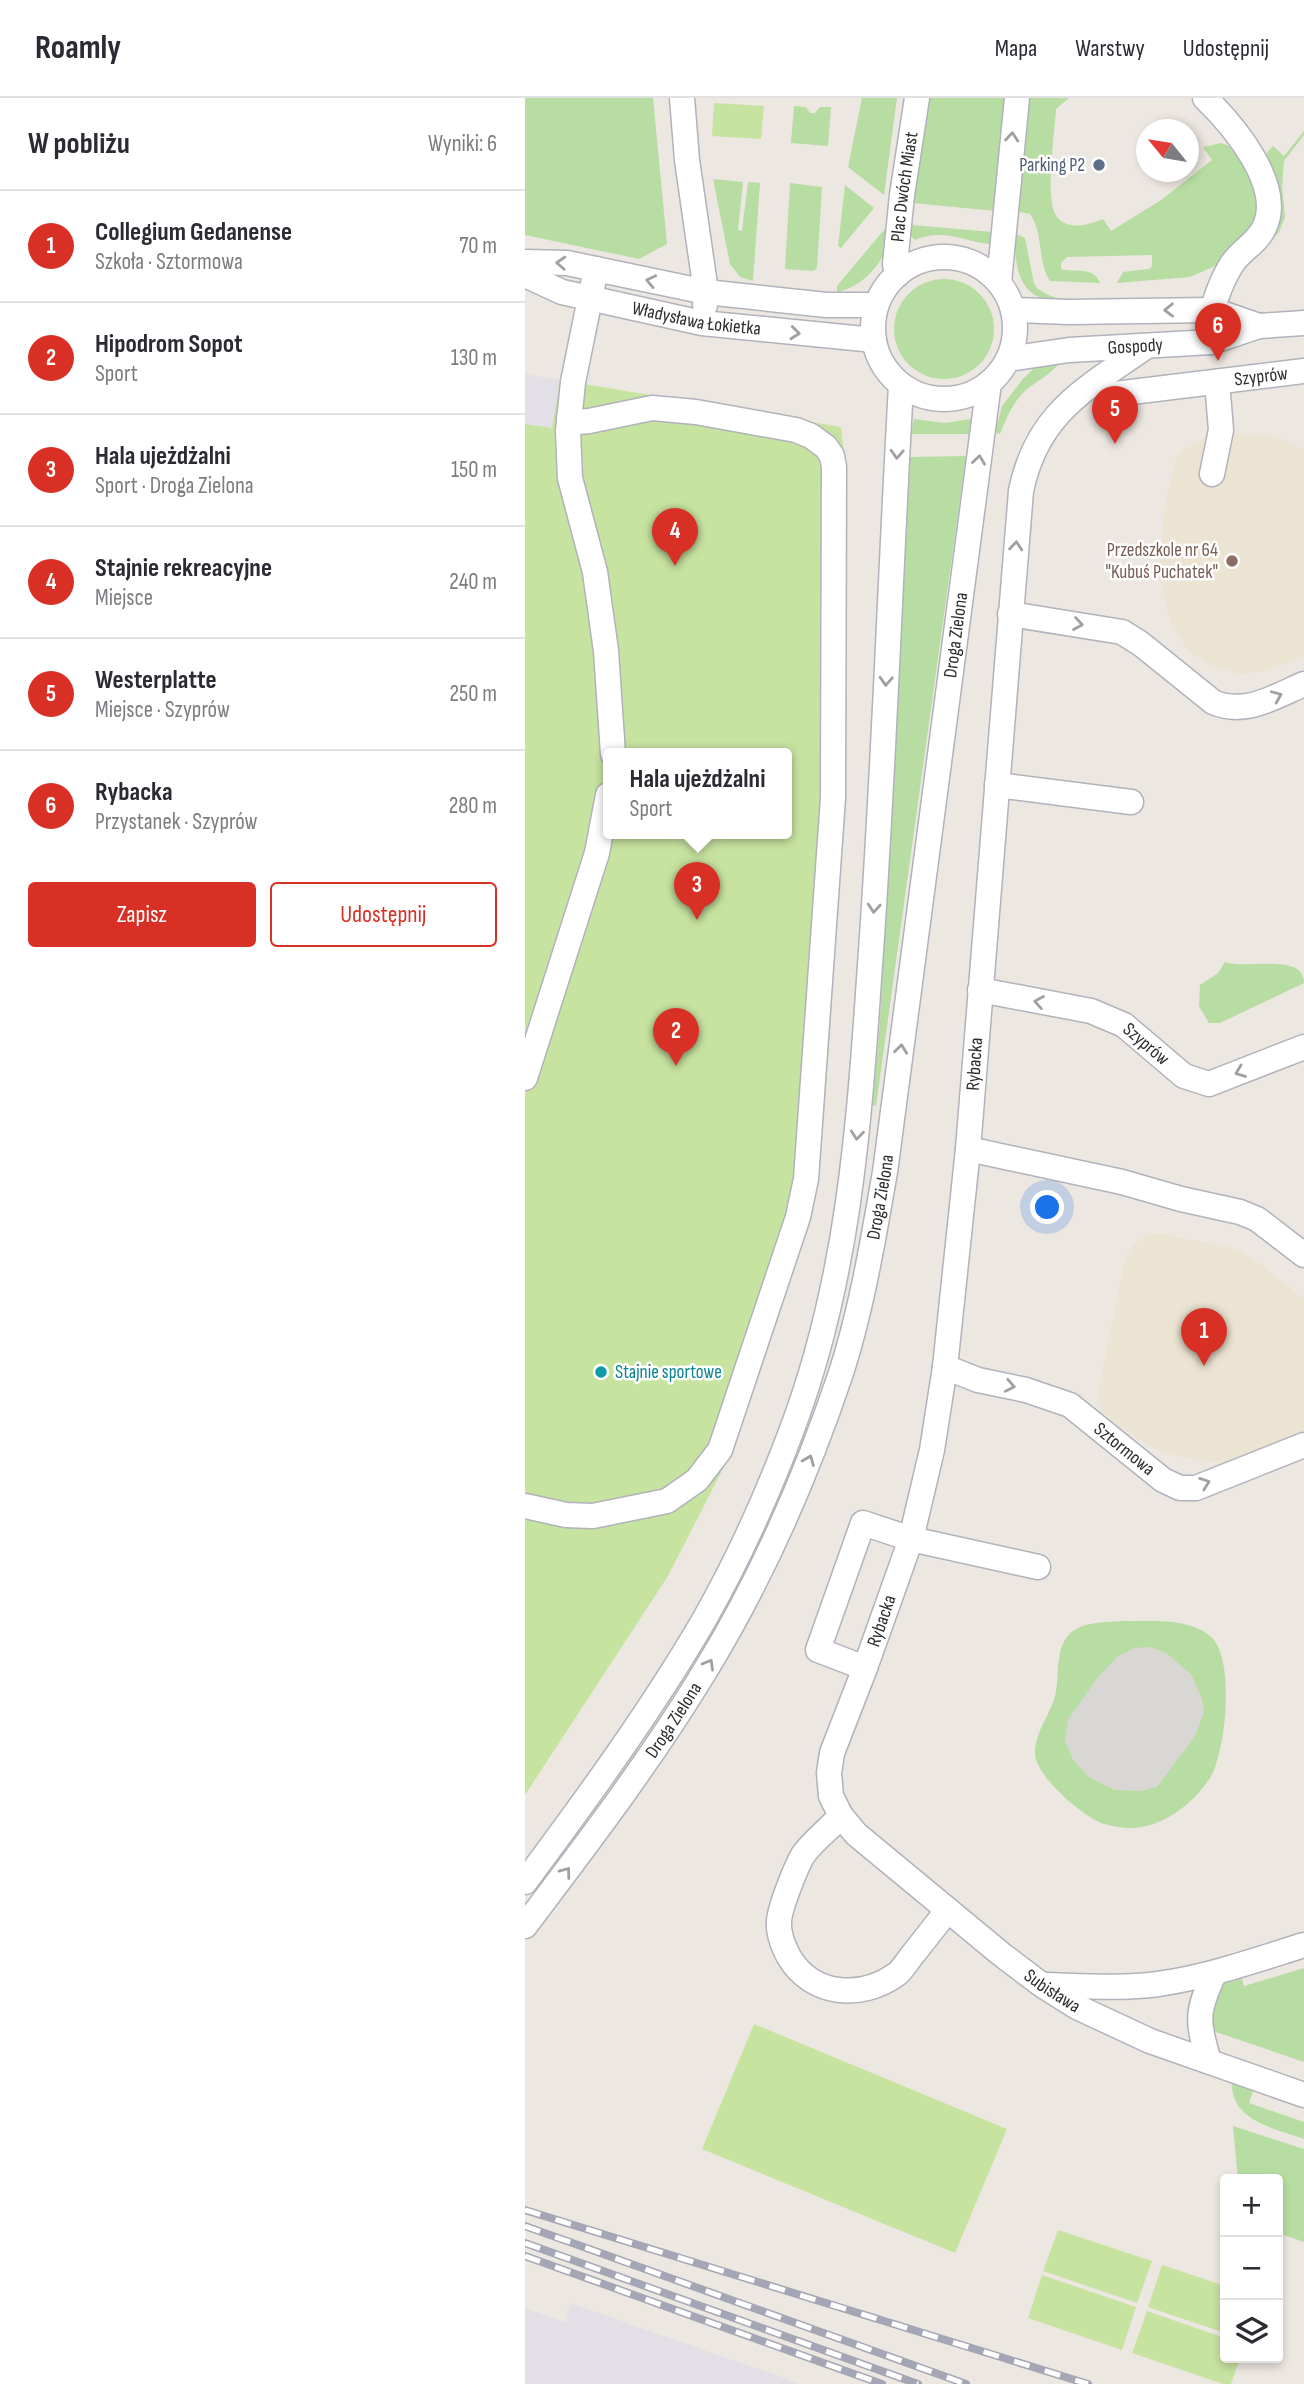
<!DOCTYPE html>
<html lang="pl">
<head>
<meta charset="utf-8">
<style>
  body { margin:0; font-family:"Sofia Sans Condensed",sans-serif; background:#f7f7f7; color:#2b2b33 }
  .controls { position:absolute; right:21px; bottom:21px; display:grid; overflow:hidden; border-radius:7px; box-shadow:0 4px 10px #0003 }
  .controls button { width:63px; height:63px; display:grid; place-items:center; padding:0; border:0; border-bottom:2px solid #e1e1e2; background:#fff; color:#2b2b33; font:35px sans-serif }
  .compass { position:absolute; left:611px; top:21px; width:63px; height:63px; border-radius:50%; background:#fff; box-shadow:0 4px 10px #0003; rotate:300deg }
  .you { position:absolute; left:523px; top:1110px; width:24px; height:24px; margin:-18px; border:5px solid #fff; border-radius:50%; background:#1a73e8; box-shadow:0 0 0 10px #1a73e833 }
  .badge { display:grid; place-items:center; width:46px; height:46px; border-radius:50%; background:#d93025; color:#fff; font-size:23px; font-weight:700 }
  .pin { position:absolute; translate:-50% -58px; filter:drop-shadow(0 2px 4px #0008) }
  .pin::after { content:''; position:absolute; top:37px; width:24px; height:21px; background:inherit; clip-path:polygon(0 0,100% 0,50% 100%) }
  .popup { position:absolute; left:78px; top:650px; width:189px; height:91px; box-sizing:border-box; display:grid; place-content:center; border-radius:7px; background:#fff; filter:drop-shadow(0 2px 5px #0005); font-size:23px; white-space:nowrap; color:#7c7c81 }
  .popup b { font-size:26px; color:#2b2b33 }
  .popup::after { content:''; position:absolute; left:50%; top:100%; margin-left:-14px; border:14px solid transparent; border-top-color:#fff }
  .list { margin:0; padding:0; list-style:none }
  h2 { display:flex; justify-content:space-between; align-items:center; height:91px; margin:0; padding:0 28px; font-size:30px }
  h2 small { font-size:23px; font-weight:400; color:#7c7c81 }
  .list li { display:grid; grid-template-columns:46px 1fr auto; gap:21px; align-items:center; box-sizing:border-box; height:112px; padding:0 28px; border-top:2px solid #e1e1e2 }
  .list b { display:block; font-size:26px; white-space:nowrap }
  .list p { margin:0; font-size:23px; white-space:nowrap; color:#7c7c81 }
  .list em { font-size:23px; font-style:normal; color:#7c7c81 }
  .actions { display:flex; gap:14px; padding:21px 28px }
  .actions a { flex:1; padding:16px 0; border:2px solid #d93025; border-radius:7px; text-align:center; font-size:24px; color:#d93025 }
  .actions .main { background:#d93025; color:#fff }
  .icon { flex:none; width:38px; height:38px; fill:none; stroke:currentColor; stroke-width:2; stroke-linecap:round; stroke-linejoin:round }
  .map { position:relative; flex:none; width:779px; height:2286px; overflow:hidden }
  header { display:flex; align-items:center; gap:42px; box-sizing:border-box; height:98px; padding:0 35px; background:#fff; border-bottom:2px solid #e1e1e2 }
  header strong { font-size:33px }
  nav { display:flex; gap:38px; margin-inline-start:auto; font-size:24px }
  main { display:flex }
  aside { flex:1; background:#fff }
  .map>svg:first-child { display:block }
  .industrial { fill:#e2e0e6 }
  .education { fill:#ece4d2 }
  .green { fill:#b7dda3 }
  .pitch { fill:#c7e3a0; fill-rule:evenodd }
  .plaza { fill:#d9d7d3 }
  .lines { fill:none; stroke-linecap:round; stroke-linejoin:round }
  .minor-casing { stroke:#b1b2bb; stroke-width:27 }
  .minor { stroke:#fff; stroke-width:24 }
  .rail-casing { stroke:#a4a6b5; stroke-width:8 }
  .rail { stroke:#fff; stroke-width:5; stroke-dasharray:16; stroke-linecap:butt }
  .oneway { stroke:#a0a0a0 }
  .service-dot { fill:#5c6f8a; stroke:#fff; stroke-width:2.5 }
  .education-dot { fill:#8d6e63; stroke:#fff; stroke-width:2.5 }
  .culture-dot { fill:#0f9aa8; stroke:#fff; stroke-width:2.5 }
  .labels { text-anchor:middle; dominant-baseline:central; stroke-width:5; stroke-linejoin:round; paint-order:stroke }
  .service-label { font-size:19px; fill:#4e5e75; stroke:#fff; text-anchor:end }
  .street-label { font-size:19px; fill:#2d2d2d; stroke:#fff }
  .education-label { font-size:19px; fill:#785e54; stroke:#fff; text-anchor:end }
  .culture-label { font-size:19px; fill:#0d838f; stroke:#fff; text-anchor:start }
</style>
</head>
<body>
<header>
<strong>Roamly</strong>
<nav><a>Mapa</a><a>Warstwy</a><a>Udostępnij</a></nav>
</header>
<main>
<aside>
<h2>W pobliżu<small>Wyniki: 6</small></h2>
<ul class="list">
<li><span class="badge">1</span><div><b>Collegium Gedanense</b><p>Szkoła · Sztormowa</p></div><em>70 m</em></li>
<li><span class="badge">2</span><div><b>Hipodrom Sopot</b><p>Sport</p></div><em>130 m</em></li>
<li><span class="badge">3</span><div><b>Hala ujeżdżalni</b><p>Sport · Droga Zielona</p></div><em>150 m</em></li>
<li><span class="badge">4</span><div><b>Stajnie rekreacyjne</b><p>Miejsce</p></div><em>240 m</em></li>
<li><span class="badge">5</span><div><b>Westerplatte</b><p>Miejsce · Szyprów</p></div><em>250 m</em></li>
<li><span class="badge">6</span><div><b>Rybacka</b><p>Przystanek · Szyprów</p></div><em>280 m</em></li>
</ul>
<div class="actions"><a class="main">Zapisz</a><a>Udostępnij</a></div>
</aside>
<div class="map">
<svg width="779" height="2286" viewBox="0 0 779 2286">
  <rect width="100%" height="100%" fill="#ede7e1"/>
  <path class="industrial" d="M 0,276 L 35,282 L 27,330 L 0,326 Z
    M 45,2205 L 276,2286 L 0,2286 L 0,2210 L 40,2224 Z"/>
  <path class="education" d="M 703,336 L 748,338 L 779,351 L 779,559 L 737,573 L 714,576 L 688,569 L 665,554 L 647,529 L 634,479 L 639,413 L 650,364 L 656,354 L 670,345 L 685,338 Z
    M 632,1135 L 709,1150 L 735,1166 L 779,1201 L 779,1332 L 776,1334 L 715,1362 L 695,1366 L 655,1359 L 630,1351 L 592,1327 L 577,1314 L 573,1294 L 599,1165 L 607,1148 L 623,1137 Z"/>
  <path class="green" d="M 0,0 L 128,0 L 142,146 L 114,161 L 0,137 Z
    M 337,0 L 372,0 L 359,97 L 323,69 Z
    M 400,0 L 483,0 L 471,113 L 387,105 Z
    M 500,0 L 544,0 L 531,11 C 530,32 519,104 532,119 C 544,133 563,127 578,121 L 586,133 L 636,102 L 687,62 L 678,49 L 696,45 L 704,48 L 723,72 L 730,90 L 732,119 L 695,166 L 665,179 L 592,185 L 598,174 L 624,171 L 627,168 L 627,157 L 542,159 L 536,165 L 536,171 C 551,175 569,168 575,185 L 525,183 C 512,163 519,136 505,116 L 490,113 Z
    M 269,8 L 281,9 L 285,15 L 290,15 L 295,9 L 306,9 L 303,48 L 266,45 Z
    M 779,33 L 779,37 L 759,63 L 757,88 L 760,119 L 754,134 L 726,164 L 721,164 L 726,158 L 740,61 L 743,53 L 748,48 L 759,58 Z
    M 188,81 L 218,84 L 213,132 L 217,133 L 223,84 L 235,85 L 228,183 L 215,179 L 205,166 Z
    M 265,85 L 297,89 L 292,170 L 289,173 L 260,171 Z
    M 320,87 L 349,110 L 316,150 L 313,148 Z
    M 364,126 C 363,134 363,142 361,149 C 355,171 333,190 312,194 L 312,188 Z
    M 387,127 L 467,134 L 467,143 L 464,146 C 436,143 420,130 390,142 L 386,138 Z
    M 490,135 L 500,140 L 509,185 L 512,190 L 521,196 L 535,201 C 529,201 523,201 518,200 C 491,194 489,156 490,135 Z
    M369 231a50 50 0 1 1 100 0a50 50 0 1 1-100 0Z
    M 534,265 C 527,276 511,283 500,293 C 488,304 481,321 475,336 L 470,335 L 477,308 L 497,282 L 509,270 L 518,266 Z
    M 389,321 L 420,325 L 446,321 L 447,323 L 445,336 L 386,336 Z
    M 441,358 L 351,1008 L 348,1007 L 355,922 L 385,359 Z
    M 700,864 C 720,872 779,854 779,885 L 695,925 L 684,925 L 674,908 L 675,887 L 693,875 Z
    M 598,1523 C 626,1524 662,1519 685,1538 C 711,1558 701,1655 685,1680 C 668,1706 638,1729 607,1730 C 597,1730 585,1728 576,1725 C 555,1716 508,1676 510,1653 C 511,1633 525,1617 530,1598 C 533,1587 532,1573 534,1561 C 539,1523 567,1525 598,1523 Z
    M 779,1870 L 779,1964 L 685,1932 C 686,1900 684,1891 715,1875 L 719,1888 Z
    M 707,1982 L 729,1990 L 724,2005 L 779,2024 L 779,2041 C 749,2030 704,2023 707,1982 Z
    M 708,2028 L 779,2051 L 779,2144 L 753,2135 L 753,2081 L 713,2081 Z"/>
  <path class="pitch" d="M 189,5 L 239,8 L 236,41 L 187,38 Z
    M 35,282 L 316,329 L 319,355 L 320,659 L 305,931 L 300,1004 L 288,1110 L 206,1355 L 143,1478 L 0,1697 L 0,326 L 27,330 ZM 83,656 L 261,656 L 261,736 L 83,736 Z
    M 229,1926 L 482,2031 L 430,2155 L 177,2051 Z
    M 533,2132 L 627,2163 L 612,2205 L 518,2173 Z
    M 637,2167 L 700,2188 L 700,2235 L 623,2209 Z
    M 517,2177 L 611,2209 L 597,2252 L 503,2220 Z
    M 622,2213 L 700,2240 L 700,2260 L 715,2260 L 706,2286 L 698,2286 L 607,2255 Z"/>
  <path class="plaza" d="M 626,1549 L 641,1555 L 666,1576 L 677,1601 L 679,1614 L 670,1638 L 632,1689 L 615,1693 L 590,1692 L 565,1680 L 548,1662 L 540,1643 L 543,1622 L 572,1580 L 593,1558 L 609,1550 Z"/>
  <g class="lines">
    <g class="minor-casing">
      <g id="minor">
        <path d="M 157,0 L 162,62 L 181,194 L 180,207"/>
        <path d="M 680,0 C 708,27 760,88 739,130 C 732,145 715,153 707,166 C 699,178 691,198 688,211 C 686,221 687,233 686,244"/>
        <circle cx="419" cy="230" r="71"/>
        <path d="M 0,164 L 42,165 L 181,194 L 301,207 L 351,207"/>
        <path d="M 71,171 L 48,284 L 43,333 L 45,380 L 70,474 L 81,553 L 88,656"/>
        <path id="s1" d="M 0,177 L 37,194 L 177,225 L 349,242"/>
        <path id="s2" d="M 372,177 L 370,166 L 377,97 L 392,0"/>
        <path d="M 474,184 L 492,0"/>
        <path d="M 488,212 L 544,214 L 688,212 L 734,228"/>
        <path id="s3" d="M 622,248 C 562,290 512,314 496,393 L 443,1051 L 420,1269 L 407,1352 L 386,1441 L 340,1570 L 307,1655 L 304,1675 L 306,1698 L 316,1718 L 331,1736 L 476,1856 L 517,1887 L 552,1909 L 625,1943 L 779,1997"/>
        <path id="s4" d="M 483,261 L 544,252 L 686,244 L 734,228 L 779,225"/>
        <path id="s5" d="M 590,296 L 779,273"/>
        <path d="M 687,376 L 696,332 L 692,284"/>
        <path d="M 485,516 L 597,534 L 616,546 L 688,604 C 720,618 749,599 779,586"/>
        <path d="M 472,687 L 606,704"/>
        <path id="s6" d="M 455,892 L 566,913 L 599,927 L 659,978 L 684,986 L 779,949"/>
        <path d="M 0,980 L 72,755 L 83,697"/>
        <path d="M 443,1051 L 597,1084 L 656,1101 L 715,1114 L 732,1121 L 779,1157"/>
        <path id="s7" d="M 420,1269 L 453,1282 L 501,1292 L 545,1307 L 638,1382 L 655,1390 L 671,1390 L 779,1347"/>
        <path d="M 0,1408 L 41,1417 L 68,1418 L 142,1403 L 172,1382 L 195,1352 L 273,1119 L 281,1081 L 308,700 L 309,369 L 307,358 L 301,349 L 286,338 L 271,332 L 171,314 L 127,310 L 64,323 L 53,324 L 44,320"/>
        <path d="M 340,1570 L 293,1552 L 338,1425 L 386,1441 L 513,1469"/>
        <path d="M 316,1718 C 304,1731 288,1743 278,1757 C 271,1769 255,1809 254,1823 C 253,1835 258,1848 264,1859 C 287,1898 336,1902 372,1876 C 378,1871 383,1862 389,1855 C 400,1841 411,1827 422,1813"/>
        <path d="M 0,1784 C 63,1699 126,1613 179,1522 C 213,1462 242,1398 266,1334 C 324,1181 334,1028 345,867 C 359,674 365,480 376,288"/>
        <path id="s8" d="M 0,1828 C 62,1746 126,1662 180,1573 C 237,1480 281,1379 316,1275 C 337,1210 348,1142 360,1074 L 464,285"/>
        <path d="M 519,1887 C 557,1888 595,1891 633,1886 C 683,1879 731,1862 779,1847"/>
        <path d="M 684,1963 C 672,1924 671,1914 689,1876"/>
      </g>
    </g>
    <use href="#minor" class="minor"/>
    <g class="rail-casing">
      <path id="rail" d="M 0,2112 L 563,2286
        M 0,2128 L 441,2286
        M 0,2145 L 393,2286
        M 0,2158 L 357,2286"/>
    </g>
    <use href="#rail" class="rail"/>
  </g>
  <defs><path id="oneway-chevron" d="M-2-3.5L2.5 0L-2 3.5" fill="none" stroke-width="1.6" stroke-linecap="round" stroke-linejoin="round" transform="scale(1.75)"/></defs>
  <g class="oneway">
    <use href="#oneway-chevron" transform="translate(487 39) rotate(-85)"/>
    <use href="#oneway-chevron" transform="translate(36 165) rotate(-177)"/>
    <use href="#oneway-chevron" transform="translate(126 183) rotate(-168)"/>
    <use href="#oneway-chevron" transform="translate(644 212) rotate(179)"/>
    <use href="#oneway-chevron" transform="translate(270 235) rotate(6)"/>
    <use href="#oneway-chevron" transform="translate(372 356) rotate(93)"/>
    <use href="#oneway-chevron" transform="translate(454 362) rotate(-82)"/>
    <use href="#oneway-chevron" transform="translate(491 448) rotate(-85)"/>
    <use href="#oneway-chevron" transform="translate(553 526) rotate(9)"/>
    <use href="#oneway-chevron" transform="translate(361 583) rotate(93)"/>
    <use href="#oneway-chevron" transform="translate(752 598) rotate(-23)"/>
    <use href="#oneway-chevron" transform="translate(349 810) rotate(94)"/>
    <use href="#oneway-chevron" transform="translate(514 904) rotate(-170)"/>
    <use href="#oneway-chevron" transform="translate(376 951) rotate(-83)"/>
    <use href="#oneway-chevron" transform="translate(715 974) rotate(159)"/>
    <use href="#oneway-chevron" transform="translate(332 1037) rotate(96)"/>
    <use href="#oneway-chevron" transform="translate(485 1288) rotate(11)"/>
    <use href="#oneway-chevron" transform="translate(284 1362) rotate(-68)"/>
    <use href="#oneway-chevron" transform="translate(680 1385) rotate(-20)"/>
    <use href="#oneway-chevron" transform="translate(184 1566) rotate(-60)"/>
    <use href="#oneway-chevron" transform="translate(41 1774) rotate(-53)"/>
  </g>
  <circle class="service-dot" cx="574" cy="67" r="7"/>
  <circle class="education-dot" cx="707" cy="463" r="7"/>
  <circle class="culture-dot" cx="76" cy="1274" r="7"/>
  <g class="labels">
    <g class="service-label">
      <text x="560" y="67">Parking P2</text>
    </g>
    <g class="street-label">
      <text stroke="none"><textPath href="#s2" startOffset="89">Plac Dwóch Miast</textPath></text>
      <text stroke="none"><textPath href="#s1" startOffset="178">Władysława Łokietka</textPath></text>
      <text stroke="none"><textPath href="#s4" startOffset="128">Gospody</textPath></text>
      <text stroke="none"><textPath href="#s5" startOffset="147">Szyprów</textPath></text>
      <text stroke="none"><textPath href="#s8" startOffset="1388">Droga Zielona</textPath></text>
      <text stroke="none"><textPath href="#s6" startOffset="178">Szyprów</textPath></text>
      <text transform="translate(450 966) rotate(-86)">Rybacka</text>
      <text stroke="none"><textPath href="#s8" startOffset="821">Droga Zielona</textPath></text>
      <text stroke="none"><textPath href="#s7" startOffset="201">Sztormowa</textPath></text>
      <text transform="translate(357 1523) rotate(-71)">Rybacka</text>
      <text stroke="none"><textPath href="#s8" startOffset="254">Droga Zielona</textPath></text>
      <text stroke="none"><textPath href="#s3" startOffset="1822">Subisława</textPath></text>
    </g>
    <g class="education-label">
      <text x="693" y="452">Przedszkole nr 64<tspan x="693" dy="22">"Kubuś Puchatek"</tspan></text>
    </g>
    <g class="culture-label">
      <text x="90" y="1274">Stajnie sportowe</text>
    </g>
  </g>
</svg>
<div class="controls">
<button>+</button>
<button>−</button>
<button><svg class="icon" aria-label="layers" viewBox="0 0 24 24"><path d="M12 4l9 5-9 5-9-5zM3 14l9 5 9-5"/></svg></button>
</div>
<svg class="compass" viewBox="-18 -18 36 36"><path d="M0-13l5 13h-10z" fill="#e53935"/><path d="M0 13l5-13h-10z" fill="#7c7c81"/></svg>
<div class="you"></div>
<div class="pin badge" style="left:679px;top:1268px">1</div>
<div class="pin badge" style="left:151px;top:968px">2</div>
<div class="pin badge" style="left:172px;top:822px">3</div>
<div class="popup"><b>Hala ujeżdżalni</b>Sport</div>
<div class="pin badge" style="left:150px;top:468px">4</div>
<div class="pin badge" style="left:590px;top:346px">5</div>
<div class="pin badge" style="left:693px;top:263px">6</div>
</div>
</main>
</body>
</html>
